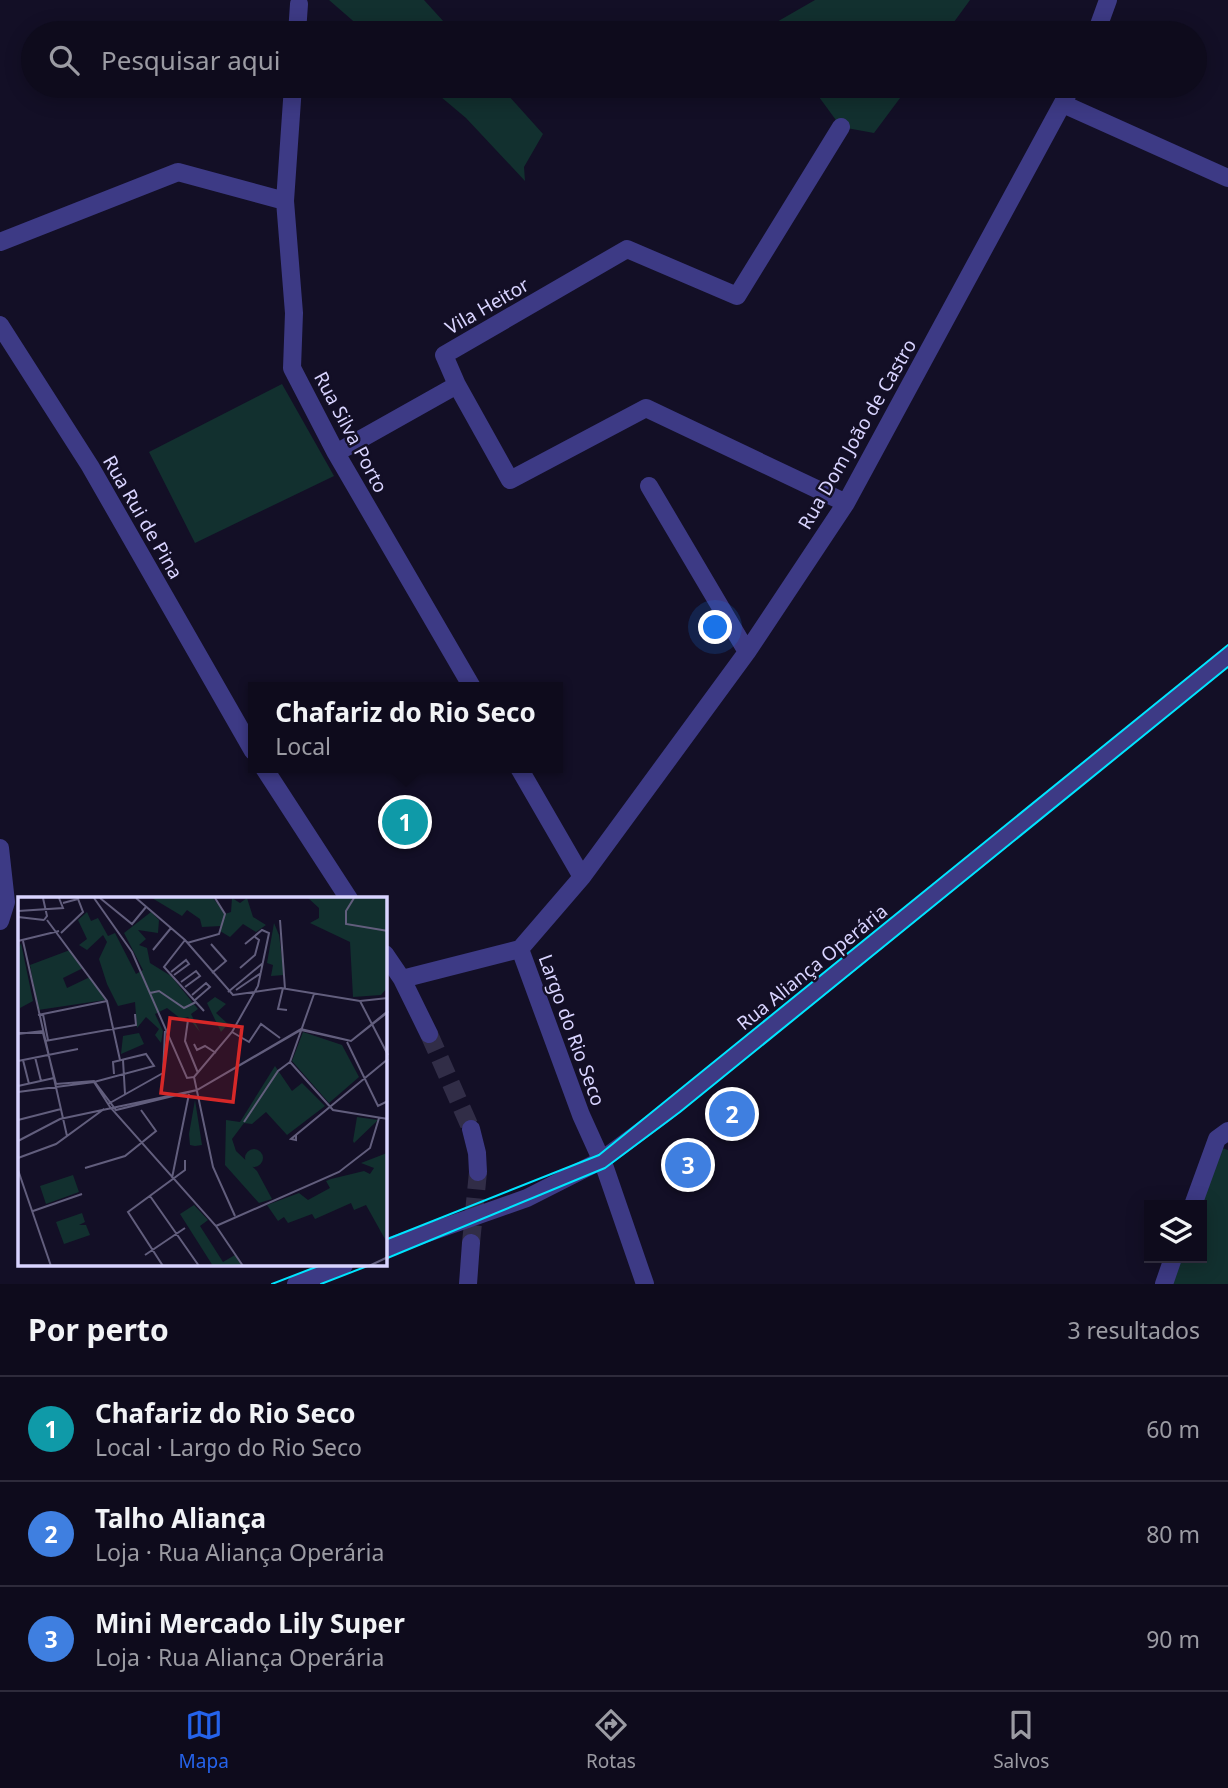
<!DOCTYPE html>
<html lang="pt">
<head>
<meta charset="utf-8">
<style>
  body { margin:0; font-family:"Noto Sans",sans-serif; background:#171425; color:#f1f3f6 }
  .controls { position:absolute; right:21px; bottom:21px; display:grid; overflow:hidden; border-radius:0px; box-shadow:0 4px 18px #0003 }
  .controls button { width:63px; height:63px; display:grid; place-items:center; padding:0; border:0; border-bottom:2px solid #2e2b3b; background:#0e0b1c; color:#f1f3f6; font:35px sans-serif }
  .you { position:absolute; left:716px; top:628px; width:24px; height:24px; margin:-18px; border:5px solid #fff; border-radius:50%; background:#1a73e8; box-shadow:0 0 0 10px #1a73e833 }
  .badge { display:grid; place-items:center; width:46px; height:46px; border-radius:50%; background:#2563eb; color:#fff; font-size:23px; font-weight:700 }
  .pin { position:absolute; translate:-50% -50%; border:4px solid #fff; box-shadow:0 2px 7px #0006 }
  .popup { position:absolute; left:248px; top:682px; width:315px; height:91px; box-sizing:border-box; display:grid; place-content:center; border-radius:0px; background:#0e0b1c; filter:drop-shadow(0 2px 5px #0005); font-size:23px; white-space:nowrap; color:#9b9ba3 }
  .popup b { font-size:26px; color:#f1f3f6 }
  .popup::after { content:''; position:absolute; left:50%; top:100%; margin-left:-14px; border:14px solid transparent; border-top-color:#0e0b1c }
  .list { margin:0; padding:0; list-style:none }
  h2 { display:flex; justify-content:space-between; align-items:center; height:91px; margin:0; padding:0 28px; font-size:30px }
  h2 small { font-size:23px; font-weight:400; color:#9b9ba3 }
  .list li { display:grid; grid-template-columns:46px 1fr auto; gap:21px; align-items:center; box-sizing:border-box; height:105px; padding:0 28px; border-top:2px solid #2e2b3b }
  .list b { display:block; font-size:26px; white-space:nowrap }
  .list p { margin:0; font-size:23px; white-space:nowrap; color:#9b9ba3 }
  .list em { font-size:23px; font-style:normal; color:#9b9ba3 }
  .icon { flex:none; width:38px; height:38px; fill:none; stroke:currentColor; stroke-width:2; stroke-linecap:round; stroke-linejoin:round }
  .map { position:relative; flex:none; width:1228px; height:1284px; overflow:hidden }
  .search { position:absolute; background:#0e0b1c; box-shadow:0 4px 18px #0003; left:21px; right:21px; top:21px; height:77px; display:flex; align-items:center; gap:18px; box-sizing:border-box; padding:0 24px; border-radius:38px; color:#9b9ba3; font-size:26px }
  .sheet { height:406px; background:#0e0b1c }
  nav { display:flex; justify-content:space-around; align-items:center; box-sizing:border-box; height:98px; border-top:2px solid #2e2b3b; background:#0e0b1c; font-size:19px; color:#9b9ba3 }
  nav a { display:grid; justify-items:center; gap:4px }
  nav .on { color:#2563eb }
  .map>svg:first-child { display:block }
  .green { fill:#12302f }
  .lines { fill:none; stroke-linecap:round; stroke-linejoin:round }
  .minor-tunnel { stroke:#312d47; stroke-width:18; stroke-dasharray:18 9; stroke-linecap:butt }
  .minor { stroke:#3d3a85; stroke-width:18 }
  .tram { stroke:#00e5ff; stroke-width:2 }
  .labels { text-anchor:middle; dominant-baseline:central; stroke-width:5; stroke-linejoin:round; paint-order:stroke }
  .street-label { font-size:19px; fill:#d9d4ff; stroke:#130f26 }
  .inset-road { fill:none; stroke:#625e7d; stroke-width:2 }
  .view { fill:#d62828; fill-opacity:0.15; stroke:#d62828; stroke-width:3.5 }
  .inset-edge { fill:none; stroke:#d9d4ff; stroke-width:3.5 }
</style>
</head>
<body>
<div class="map">
<svg width="1228" height="1284" viewBox="0 0 1228 1284">
  <rect width="100%" height="100%" fill="#130f26"/>
  <path class="green" d="M 329,0 L 424,0 L 454,33 L 367,33 Z
    M 815,0 L 970,0 L 946,33 L 773,33 L 768,27 Z
    M 428,86 L 500,86 L 543,134 L 524,167 L 525,181 L 466,118 Z
    M 811,86 L 909,86 L 874,133 L 841,127 Z
    M 282,384 L 334,476 L 195,543 L 149,452 Z
    M 1214,1145 L 1228,1150 L 1228,1284 L 1161,1284 L 1171,1258 L 1202,1258 L 1202,1205 Z"/>
  <g class="lines">
    <path class="minor-tunnel" d="M 429,1034 L 471,1129
      M 471,1243 L 478,1172"/>
    <path class="minor" d="M 297,33 L 299,4
      M 1096,33 L 1108,0
      M 293,86 L 285,201 L 294,313 L 292,368 L 336,453 L 472,687
      M 1063,104 L 1228,178
      M 0,242 L 178,172 L 285,201
      M 0,325 L 90,466 L 253,751
      M 457,385 L 510,480 L 646,408 L 846,503
      M 336,453 L 457,385 L 444,355 L 627,249 L 737,296 L 841,127
      M 649,486 L 747,652
      M 264,768 L 349,899
      M 519,768 L 582,877
      M 0,848 L 6,902 L 0,921
      M 520,949 L 582,877 L 747,652 L 846,503 L 1072,86
      M 520,949 L 581,1115 L 605,1168 L 645,1284
      M 385,954 L 402,979 L 520,949
      M 402,979 L 429,1034
      M 471,1129 L 477,1153 L 478,1172
      M 1193,1205 L 1217,1139 L 1228,1131
      M 385,1248 L 527,1198 L 602,1160 L 664,1114 L 1228,656
      M 296,1284 L 344,1265
      M 468,1284 L 471,1243
      M 1164,1284 L 1173,1258"/>
    <path class="tram" d="M 385,1240 L 599,1155 L 1228,645
      M 385,1259 L 605,1168 L 680,1112 L 1228,667
      M 272,1284 L 321,1265
      M 321,1284 L 370,1265"/>
  </g>
  <g class="labels">
    <g class="street-label">
      <text transform="translate(487 306) rotate(-30)">Vila Heitor</text>
      <text transform="translate(351 432) rotate(62)">Rua Silva Porto</text>
      <text transform="translate(857 434) rotate(-60)">Rua Dom João de Castro</text>
      <text transform="translate(143 517) rotate(60)">Rua Rui de Pina</text>
      <text transform="translate(812 967) rotate(-39)">Rua Aliança Operária</text>
      <text transform="translate(572 1030) rotate(70)">Largo do Rio Seco</text>
    </g>
  </g>
  <g transform="translate(18 897)">
    <rect width="369" height="369" fill="#130f26"/>
    <path d="M 134,1 L 195,1 L 207,17 L 213,15 L 214,1 L 222,6 L 229,1 L 235,20 L 248,28 L 238,35 L 225,27 L 212,40 L 202,34 L 203,29 L 184,30 L 182,22 L 169,13 L 164,19 ZM 290,1 L 369,1 L 369,91 L 363,98 L 335,100 L 332,45 L 292,26 L 301,21 L 301,11 ZM 69,15 L 73,24 L 80,21 L 90,39 L 97,36 L 118,77 L 125,73 L 106,36 L 133,15 L 141,23 L 140,36 L 120,33 L 128,42 L 121,48 L 129,51 L 132,66 L 153,79 L 180,112 L 173,117 L 182,135 L 170,120 L 163,122 L 149,111 L 137,117 L 145,134 L 143,146 L 137,138 L 141,132 L 128,120 L 119,131 L 117,105 L 100,109 L 89,87 L 81,62 L 89,45 L 85,38 L 69,53 L 61,48 L 69,42 L 60,23 ZM 256,26 L 261,38 L 266,78 L 253,79 L 255,68 L 249,66 ZM 3,46 L 15,104 L 2,111 L 0,54 ZM 52,53 L 65,71 L 45,81 L 49,91 L 72,80 L 87,103 L 20,113 L 12,68 ZM 197,100 L 208,107 L 198,116 L 210,127 L 203,135 L 189,106 ZM 285,135 L 324,148 L 341,180 L 311,206 L 274,164 ZM 121,136 L 126,147 L 103,157 L 105,139 ZM 257,169 L 274,194 L 284,186 L 307,209 L 269,238 L 248,215 L 234,227 L 226,226 L 214,242 L 218,254 L 239,274 L 254,302 L 241,306 L 207,268 L 208,223 L 222,225 ZM 177,203 L 184,248 L 177,249 L 172,248 L 171,237 ZM 339,220 L 360,223 L 336,246 L 335,244 ZM227 261a9 9 0 1 1 18 0a9 9 0 1 1-18 0ZM 369,256 L 367,342 L 348,308 L 336,313 L 333,306 L 297,322 L 294,317 L 270,326 L 266,320 L 260,324 L 249,308 L 281,296 L 290,303 L 312,291 L 308,284 L 313,282 L 346,274 L 352,277 L 356,271 L 343,266 ZM 55,278 L 61,295 L 28,307 L 22,289 ZM 176,308 L 190,323 L 182,329 L 205,365 L 217,358 L 224,369 L 195,369 L 162,317 ZM 64,316 L 67,325 L 61,328 L 68,328 L 72,338 L 46,347 L 38,325 Z" fill="#12302f"/>
    <path class="inset-road" d="M 25,1 L 29,19 L 26,23M 76,1 L 114,55 L 169,181 L 176,180M 82,1 L 114,27 L 128,10M 118,1 L 167,43 L 215,98 L 263,91 L 342,104 L 370,101M 336,1 L 328,14 L 328,27 L 370,34M 0,14 L 45,11 L 41,1M 0,20 L 26,23M 29,23 L 89,104 L 102,163M 262,23 L 267,92M 43,36 L 65,15 L 60,2 L 45,6M 167,43 L 146,70 L 186,114M 0,44 L 41,34M 5,44 L 49,239M 169,46 L 201,37 L 207,17 L 197,1M 193,47 L 208,64 L 194,76M 135,53 L 153,31M 222,71 L 237,58 L 241,43 L 237,40M 153,75 L 168,63 L 171,67 L 156,78M 163,85 L 178,74 L 182,79 L 167,90M 265,91 L 260,112 L 269,113M 218,93 L 243,76M 210,95 L 245,66M 132,96 L 141,94 L 166,111 L 178,105M 174,98 L 188,86 L 192,90 L 177,103M 342,104 L 370,158M 25,117 L 30,143M 20,118 L 89,104M 170,123 L 167,144 L 180,176M 214,135 L 231,145 L 243,127 L 262,141M 0,136 L 25,136 L 38,187 L 76,184 L 98,213 L 179,193 L 283,132 L 333,144 L 370,114M 0,137 L 25,134M 27,144 L 118,128 L 117,117M 329,145 L 360,209 L 370,204M 176,147 L 179,153 L 187,149 L 198,156M 17,160 L 23,184M 5,163 L 11,187M 105,163 L 107,197M 0,164 L 60,152M 272,165 L 315,213 L 370,222M 176,180 L 214,135 L 240,89 L 251,36 L 244,33 L 227,47M 176,180 L 195,270 L 217,319M 76,185 L 92,210 L 198,329 L 225,369M 0,189 L 36,181M 0,195 L 76,185 L 136,169 L 128,157 L 95,165 L 96,177M 90,207 L 145,176 L 147,134M 0,223 L 43,212M 226,225 L 260,174 L 272,165 L 296,97M 278,238 L 278,243 L 273,242 L 370,162M 0,244 L 42,222 L 179,193 L 283,133 L 333,144 L 370,115M 0,261 L 38,247 L 86,212M 67,271 L 107,259 L 138,234 L 123,213M 0,273 L 33,369M 154,281 L 171,197M 132,299 L 181,369M 15,314 L 64,297M 198,329 L 321,275 L 352,251 L 361,221M 127,358 L 167,331M 145,369 L 110,315 L 167,273 L 167,263M 351,369 L 370,360"/>
    <path class="view" d="M 152,121 L 224,130 L 215,205 L 143,196 Z"/>
    <rect width="369" height="369" class="inset-edge"/>
  </g>
</svg>
<div class="controls">
<button><svg class="icon" aria-label="layers" viewBox="0 0 24 24"><path d="M12 4l9 5-9 5-9-5zM3 14l9 5 9-5"/></svg></button>
</div>
<div class="you"></div>
<div class="pin badge" style="left:405px;top:822px;background:#0f9aa8">1</div>
<div class="popup"><b>Chafariz do Rio Seco</b>Local</div>
<div class="pin badge" style="left:732px;top:1114px;background:#3f7fe0">2</div>
<div class="pin badge" style="left:688px;top:1165px;background:#3f7fe0">3</div>
<div class="search"><svg class="icon" aria-label="search" viewBox="0 0 24 24"><circle cx="10" cy="10" r="6"/><path d="M15 15l6 6"/></svg>Pesquisar aqui</div>
</div>
<section class="sheet">
<h2>Por perto<small>3 resultados</small></h2>
<ul class="list">
<li><span class="badge" style="background:#0f9aa8">1</span><div><b>Chafariz do Rio Seco</b><p>Local · Largo do Rio Seco</p></div><em>60 m</em></li>
<li><span class="badge" style="background:#3f7fe0">2</span><div><b>Talho Aliança</b><p>Loja · Rua Aliança Operária</p></div><em>80 m</em></li>
<li><span class="badge" style="background:#3f7fe0">3</span><div><b>Mini Mercado Lily Super</b><p>Loja · Rua Aliança Operária</p></div><em>90 m</em></li>
</ul>
</section>
<nav>
<a class="on"><svg class="icon" aria-label="map" viewBox="0 0 24 24"><path d="M3 6l6-2 6 2 6-2v14l-6 2-6-2-6 2zM9 4v14M15 6v14"/></svg>Mapa</a>
<a><svg class="icon" aria-label="directions" viewBox="0 0 24 24"><path d="M12 3l9 9-9 9-9-9zM9 14v-3h6M13 9l2 2-2 2"/></svg>Rotas</a>
<a><svg class="icon" aria-label="saved" viewBox="0 0 24 24"><path d="M7 4h10v16l-5-4-5 4z"/></svg>Salvos</a>
</nav>
</body>
</html>
